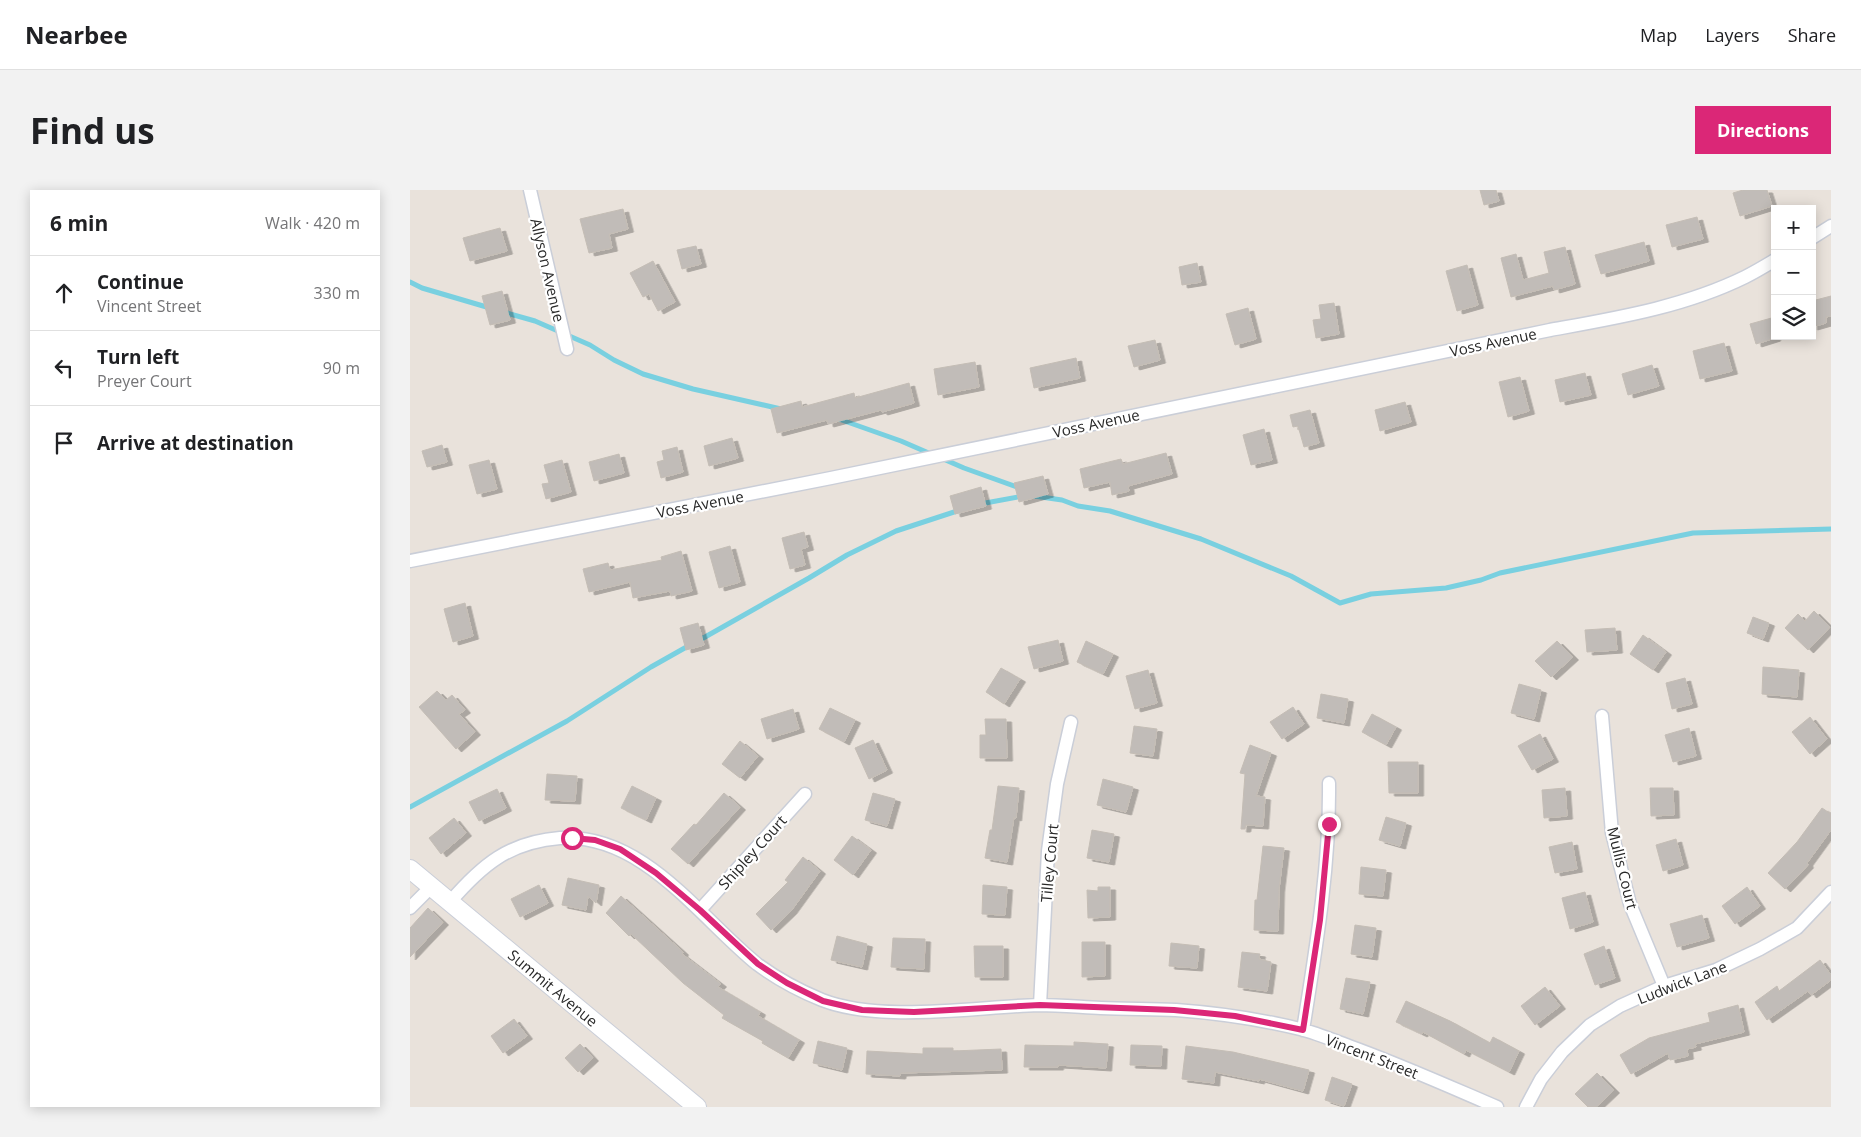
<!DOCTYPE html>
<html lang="en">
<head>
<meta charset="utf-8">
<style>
  body { margin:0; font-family:"Open Sans",sans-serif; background:#f2f2f2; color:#202124 }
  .controls { position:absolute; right:15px; top:15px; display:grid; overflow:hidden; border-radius:0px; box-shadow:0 2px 12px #0003 }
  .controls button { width:45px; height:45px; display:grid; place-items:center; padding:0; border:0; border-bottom:1px solid #e0e0e0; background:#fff; color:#202124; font:25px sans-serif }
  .stop { position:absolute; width:15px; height:15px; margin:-11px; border:4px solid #db2777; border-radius:50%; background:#fff }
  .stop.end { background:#db2777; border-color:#fff; box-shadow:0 1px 5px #0008 }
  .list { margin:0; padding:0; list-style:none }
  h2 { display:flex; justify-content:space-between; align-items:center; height:65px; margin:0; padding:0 20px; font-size:21px }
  h2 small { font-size:16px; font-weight:400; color:#757577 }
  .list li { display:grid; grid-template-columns:32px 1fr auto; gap:15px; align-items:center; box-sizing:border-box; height:75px; padding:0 20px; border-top:1px solid #e0e0e0 }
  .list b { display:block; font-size:19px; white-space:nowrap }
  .list p { margin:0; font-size:16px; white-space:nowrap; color:#757577 }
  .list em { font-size:16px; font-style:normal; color:#757577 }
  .icon { flex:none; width:28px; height:28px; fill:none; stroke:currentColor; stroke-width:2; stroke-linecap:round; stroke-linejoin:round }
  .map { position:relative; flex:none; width:1421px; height:917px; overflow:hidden; border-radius:0px }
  header { display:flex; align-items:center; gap:30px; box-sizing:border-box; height:70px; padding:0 25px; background:#fff; border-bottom:1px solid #e0e0e0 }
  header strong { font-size:24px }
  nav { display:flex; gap:28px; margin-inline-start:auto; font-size:18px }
  .intro { display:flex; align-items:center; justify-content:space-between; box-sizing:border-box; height:120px; padding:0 30px }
  h1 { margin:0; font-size:35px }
  .button { padding:12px 22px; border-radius:0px; background:#db2777; color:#fff; font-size:18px; font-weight:700 }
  main { display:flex; gap:30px; padding:0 30px }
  aside { flex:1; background:#fff; border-radius:0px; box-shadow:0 2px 12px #0003 }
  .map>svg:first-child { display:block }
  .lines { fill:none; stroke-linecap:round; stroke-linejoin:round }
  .stream { stroke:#79d0e0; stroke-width:5 }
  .building { fill:#c1bcb8; stroke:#c4bdb5; filter:url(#shadow) }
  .street-casing { stroke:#caced8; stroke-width:15 }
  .secondary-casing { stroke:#caced8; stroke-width:20 }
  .street { stroke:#fff; stroke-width:12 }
  .secondary { stroke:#fff; stroke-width:18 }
  .route { stroke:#db2777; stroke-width:6 }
  .labels { text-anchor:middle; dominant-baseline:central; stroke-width:4.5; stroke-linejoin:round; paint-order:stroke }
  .street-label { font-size:15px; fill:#282828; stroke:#fff }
</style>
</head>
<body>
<header>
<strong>Nearbee</strong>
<nav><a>Map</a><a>Layers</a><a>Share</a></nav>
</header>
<div class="intro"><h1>Find us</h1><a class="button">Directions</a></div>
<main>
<aside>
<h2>6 min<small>Walk · 420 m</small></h2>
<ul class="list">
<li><svg class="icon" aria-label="ahead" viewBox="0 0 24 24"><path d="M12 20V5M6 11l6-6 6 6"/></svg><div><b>Continue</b><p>Vincent Street</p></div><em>330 m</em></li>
<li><svg class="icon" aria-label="left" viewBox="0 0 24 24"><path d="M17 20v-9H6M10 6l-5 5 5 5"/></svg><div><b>Turn left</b><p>Preyer Court</p></div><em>90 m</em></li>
<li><svg class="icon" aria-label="arrive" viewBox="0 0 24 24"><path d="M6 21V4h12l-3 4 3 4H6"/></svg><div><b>Arrive at destination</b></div></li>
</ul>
</aside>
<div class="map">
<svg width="1421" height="917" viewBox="0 0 1421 917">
  <defs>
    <filter id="shadow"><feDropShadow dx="5.5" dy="3" stdDeviation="0" flood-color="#0004"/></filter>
  </defs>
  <rect width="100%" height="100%" fill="#e9e2db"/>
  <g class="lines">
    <path class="stream" d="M 0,92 L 12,98 L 80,118
      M 93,122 L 125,131 L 180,155 L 204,170 L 233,184 L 283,199 L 371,219
      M 426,228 L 491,251 L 521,264
      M 531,268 L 554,278 L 610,298
      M 624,306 L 652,310 L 668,316 L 700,321 L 791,349 L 881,386 L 930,413 L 961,404 L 1036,398 L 1071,390 L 1090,383 L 1283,343 L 1421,339
      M 570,314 L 613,306
      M 288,451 L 399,388 L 437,365 L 486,341 L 550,320
      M 0,617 L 157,531 L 241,477 L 280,455"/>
  </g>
  <path class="building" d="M 1070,0 L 1086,0 L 1089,11 L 1074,15 Z
    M 1333,0 L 1357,0 L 1362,16 L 1330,26 L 1323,3 Z
    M 213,19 L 218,39 L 199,44 L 202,58 L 179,63 L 170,29 Z
    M 1287,27 L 1293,49 L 1262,57 L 1256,35 Z
    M 90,38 L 97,61 L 60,71 L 53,48 Z
    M 1234,52 L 1239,71 L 1191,84 L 1185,65 Z
    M 286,56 L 291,74 L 272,79 L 267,60 Z
    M 1155,57 L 1165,94 L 1144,100 L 1143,96 L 1101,107 L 1091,68 L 1106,64 L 1113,90 L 1139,83 L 1134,62 Z
    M 243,71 L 265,112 L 248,121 L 239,104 L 233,107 L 220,83 Z
    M 787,73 L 791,92 L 772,95 L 769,77 Z
    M 1057,75 L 1068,115 L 1047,121 L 1036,81 Z
    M 92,101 L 100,130 L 80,135 L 72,106 Z
    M 1421,106 L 1421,126 L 1416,127 L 1416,133 L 1402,137 L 1402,111 Z
    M 924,113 L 929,144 L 906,148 L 903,130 L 911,129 L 909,115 Z
    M 838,118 L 846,149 L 825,155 L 816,124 Z
    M 1365,127 L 1365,148 L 1346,154 L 1340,134 Z
    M 745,150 L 750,170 L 724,177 L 718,156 Z
    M 1314,153 L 1322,181 L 1290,189 L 1283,161 Z
    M 666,168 L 670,188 L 624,198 L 620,178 Z
    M 565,172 L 569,197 L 528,205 L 524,179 Z
    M 1242,175 L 1249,196 L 1218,205 L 1212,184 Z
    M 1175,183 L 1181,205 L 1150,212 L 1145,190 Z
    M 1110,187 L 1119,221 L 1098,227 L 1089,192 Z
    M 499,193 L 504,213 L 472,222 L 471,220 L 418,234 L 417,230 L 367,243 L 361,219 L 391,211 L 392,217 L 444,203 L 445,208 Z
    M 995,212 L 1001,232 L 970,241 L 965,220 Z
    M 900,220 L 909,253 L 894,257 L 888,236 L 883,237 L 880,225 Z
    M 854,239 L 862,270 L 841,275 L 833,245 Z
    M 322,248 L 328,268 L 299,276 L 294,256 Z
    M 32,255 L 37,272 L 17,277 L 12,261 Z
    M 267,257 L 273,282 L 251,288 L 247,272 L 254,270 L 252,261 Z
    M 756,263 L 762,284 L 718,296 L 719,301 L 702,305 L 700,292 L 674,298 L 670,279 L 711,269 L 713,274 Z
    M 209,264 L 214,283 L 184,291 L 179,272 Z
    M 79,270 L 87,299 L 67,304 L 59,275 Z
    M 152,270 L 161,302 L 136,309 L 132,294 L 139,293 L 134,275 Z
    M 633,286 L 638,304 L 609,312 L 604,293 Z
    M 571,297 L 576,316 L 545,324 L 540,306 Z
    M 394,342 L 398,357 L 391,359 L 395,375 L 380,379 L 372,348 Z
    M 320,356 L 330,392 L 309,398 L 299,362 Z
    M 271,361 L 282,401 L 261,406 L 260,401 L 223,408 L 220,392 L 179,402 L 173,379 L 198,373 L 200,380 L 252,370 L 251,367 Z
    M 55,413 L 63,446 L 43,452 L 34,419 Z
    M 1404,421 L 1420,437 L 1398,460 L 1375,438 L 1388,424 L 1395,431 Z
    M 1343,427 L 1359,433 L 1353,449 L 1337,443 Z
    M 288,433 L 294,455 L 276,460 L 270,438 Z
    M 1205,438 L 1207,460 L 1177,462 L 1175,440 Z
    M 1233,445 L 1256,462 L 1243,480 L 1220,464 Z
    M 648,450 L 653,471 L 624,479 L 618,457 Z
    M 676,451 L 703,464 L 693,484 L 667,472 Z
    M 1147,451 L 1163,467 L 1141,487 L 1125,471 Z
    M 1353,477 L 1389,480 L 1387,507 L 1352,504 Z
    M 591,478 L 610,489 L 594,514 L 576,502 Z
    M 738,480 L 747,513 L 725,519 L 716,486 Z
    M 1275,488 L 1282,514 L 1262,519 L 1256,493 Z
    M 1109,494 L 1131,500 L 1124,529 L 1101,523 Z
    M 27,501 L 36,510 L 42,505 L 55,520 L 49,524 L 65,542 L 46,559 L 9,517 Z
    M 911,504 L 938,509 L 934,533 L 907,528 Z
    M 883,517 L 894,534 L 872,549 L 860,532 Z
    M 420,518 L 445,530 L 434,552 L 409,539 Z
    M 383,519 L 389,539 L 357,549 L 351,529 Z
    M 962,524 L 986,537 L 976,555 L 952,542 Z
    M 1400,527 L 1417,549 L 1400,564 L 1382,542 Z
    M 575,529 L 596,529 L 597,568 L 570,568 L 570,545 L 576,545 Z
    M 724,536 L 747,539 L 743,566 L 720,563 Z
    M 1279,538 L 1286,566 L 1263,572 L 1255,545 Z
    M 1130,544 L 1143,569 L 1122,580 L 1108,556 Z
    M 463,550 L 477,580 L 459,589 L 445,558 Z
    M 330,551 L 348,566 L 330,588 L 312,574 Z
    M 840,555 L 861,563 L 846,606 L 855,607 L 853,636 L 836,635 L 835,639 L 831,639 L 835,584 L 830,583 Z
    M 978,572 L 1008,572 L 1008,603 L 979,603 Z
    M 137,584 L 167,586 L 165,611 L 135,610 Z
    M 693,589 L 723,597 L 716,622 L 687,615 Z
    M 222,596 L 246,608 L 236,630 L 211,618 Z
    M 588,596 L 609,598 L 606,628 L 604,627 L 597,672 L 575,668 L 580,640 L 582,640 Z
    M 1155,598 L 1157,626 L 1134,628 L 1132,600 Z
    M 1240,598 L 1263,598 L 1264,625 L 1241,626 Z
    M 87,599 L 96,618 L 69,631 L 59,612 Z
    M 314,603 L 330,617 L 278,674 L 261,659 L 284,634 L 286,635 Z
    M 463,603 L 485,609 L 477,636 L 455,630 Z
    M 1412,618 L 1421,624 L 1421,640 L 1397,673 L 1398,675 L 1375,699 L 1358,683 L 1387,652 Z
    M 976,627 L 996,633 L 990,656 L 969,650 Z
    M 44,628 L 56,643 L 31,664 L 19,648 Z
    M 682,640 L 704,644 L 699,672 L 677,668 Z
    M 442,646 L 461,660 L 443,685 L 424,670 Z
    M 1266,649 L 1273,675 L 1253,681 L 1246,655 Z
    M 1162,652 L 1167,679 L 1145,683 L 1139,657 Z
    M 853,656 L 874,658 L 869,699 L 868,741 L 844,740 L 845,710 L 847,710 Z
    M 393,667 L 410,681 L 381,721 L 361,740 L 346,724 L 378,692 L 375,690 Z
    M 951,677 L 976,680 L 973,706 L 949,704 Z
    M 158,688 L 189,695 L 186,713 L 178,706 L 176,720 L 152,715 Z
    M 129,695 L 138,713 L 110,727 L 101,709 Z
    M 573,695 L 597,697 L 595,725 L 572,724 Z
    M 688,697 L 700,697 L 700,727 L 678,728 L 677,700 L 688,701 Z
    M 1337,697 L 1350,716 L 1325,734 L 1312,716 Z
    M 1175,702 L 1183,732 L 1160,739 L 1152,708 Z
    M 211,706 L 273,762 L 272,764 L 311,794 L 308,797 L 350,822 L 348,826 L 389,850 L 378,868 L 352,853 L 353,851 L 312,828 L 314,825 L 273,793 L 221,744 L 219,746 L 196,723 Z
    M 18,718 L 33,732 L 0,767 L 0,738 Z
    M 1292,725 L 1299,748 L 1267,757 L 1260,734 Z
    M 945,735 L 966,738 L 962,767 L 941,764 Z
    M 427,746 L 457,754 L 452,777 L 421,770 Z
    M 483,748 L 515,749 L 514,779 L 481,777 Z
    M 672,752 L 695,752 L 695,786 L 672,787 Z
    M 761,753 L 789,756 L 787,778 L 759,776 Z
    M 564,756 L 593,756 L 593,787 L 565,787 Z
    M 1194,756 L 1205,788 L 1185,795 L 1174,764 Z
    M 832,762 L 850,764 L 849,769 L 861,772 L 857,801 L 828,797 Z
    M 1410,770 L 1421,785 L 1421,790 L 1401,805 L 1398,801 L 1357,830 L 1345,812 L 1367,796 L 1369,801 Z
    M 936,788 L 960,792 L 953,824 L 930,819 Z
    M 1135,797 L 1150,816 L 1125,835 L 1111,816 Z
    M 996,811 L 1040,831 L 1080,853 L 1083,847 L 1109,861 L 1099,882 L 1056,860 L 1054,864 L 1013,842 L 1012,844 L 986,832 Z
    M 1328,815 L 1334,842 L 1285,854 L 1286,857 L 1277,859 L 1278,866 L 1260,870 L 1258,863 L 1221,884 L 1210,865 L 1239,848 L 1300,832 L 1298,823 Z
    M 104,829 L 117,846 L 93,863 L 81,846 Z
    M 408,851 L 437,858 L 432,880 L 403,873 Z
    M 664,852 L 698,854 L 696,878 L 648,875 L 648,877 L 614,877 L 615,855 L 664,856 Z
    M 170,854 L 183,868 L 168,882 L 155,868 Z
    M 721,855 L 752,856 L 751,876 L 720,875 Z
    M 776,856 L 823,862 L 899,880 L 893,901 L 849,889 L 849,891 L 805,882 L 804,893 L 772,889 Z
    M 513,858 L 543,858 L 543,861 L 591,859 L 592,880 L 491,883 L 490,886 L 456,884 L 457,861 L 513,864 Z
    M 1187,883 L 1204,900 L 1186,917 L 1178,917 L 1165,904 Z
    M 922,887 L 942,894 L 934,916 L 915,910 Z"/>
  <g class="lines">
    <g class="street-casing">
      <path id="street" d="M 120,0 L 157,159
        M 1402,48 L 1421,36
        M 0,371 L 421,288 L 1140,140 C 1206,128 1274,117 1335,87 C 1345,82 1355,76 1365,70
        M 1192,526 L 1202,643 L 1220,714 L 1254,796
        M 40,712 C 72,675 99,652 150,648 C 233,643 289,727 347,774 C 366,788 390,801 412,810 C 471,833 564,817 628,815 C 649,815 670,817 691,818 C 716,819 741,819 766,820 C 807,823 849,829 890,839 C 906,843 923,850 939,856 C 989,874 1038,896 1087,917
        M 0,718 L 21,697
        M 290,720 L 395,604
        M 630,815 L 638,661 L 647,594 L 661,532
        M 893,840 C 906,758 920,676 919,593
        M 1116,917 L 1131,889 L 1152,862 L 1180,835 L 1210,816 L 1254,796 L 1306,780 L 1350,759 L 1387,738 L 1421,702"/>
    </g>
    <g class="secondary-casing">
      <g id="secondary">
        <path id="s1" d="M 0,679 L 287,917"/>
      </g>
    </g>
    <use href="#street" class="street"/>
    <use href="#secondary" class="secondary"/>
  </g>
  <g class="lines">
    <path class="route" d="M 162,648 L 185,650 L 210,659 L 246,683 L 290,720 L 348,774 L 377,793 L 413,811 L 452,820 L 504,822 L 630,815 L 764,820 L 825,826 L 893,840 L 910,730 L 919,634"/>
  </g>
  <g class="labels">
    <g class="street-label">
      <text transform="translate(138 80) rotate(77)">Allyson Avenue</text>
      <text transform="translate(1083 152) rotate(-12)">Voss Avenue</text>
      <text transform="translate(686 233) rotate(-12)">Voss Avenue</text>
      <text transform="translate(290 314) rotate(-11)">Voss Avenue</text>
      <text transform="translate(342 662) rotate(-48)">Shipley Court</text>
      <text transform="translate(639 673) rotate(-85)">Tilley Court</text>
      <text transform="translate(1213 678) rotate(76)">Mullis Court</text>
      <text transform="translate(1272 792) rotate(-21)">Ludwick Lane</text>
      <text stroke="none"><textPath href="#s1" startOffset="186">Summit Avenue</textPath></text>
      <text transform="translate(962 866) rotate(21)">Vincent Street</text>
    </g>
  </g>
</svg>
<div class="controls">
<button>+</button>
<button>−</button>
<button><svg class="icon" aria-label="layers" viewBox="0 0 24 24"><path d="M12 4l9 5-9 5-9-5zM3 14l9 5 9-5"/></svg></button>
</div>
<div class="stop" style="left:162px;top:648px"></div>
<div class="stop end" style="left:919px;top:634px"></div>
</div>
</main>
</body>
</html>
